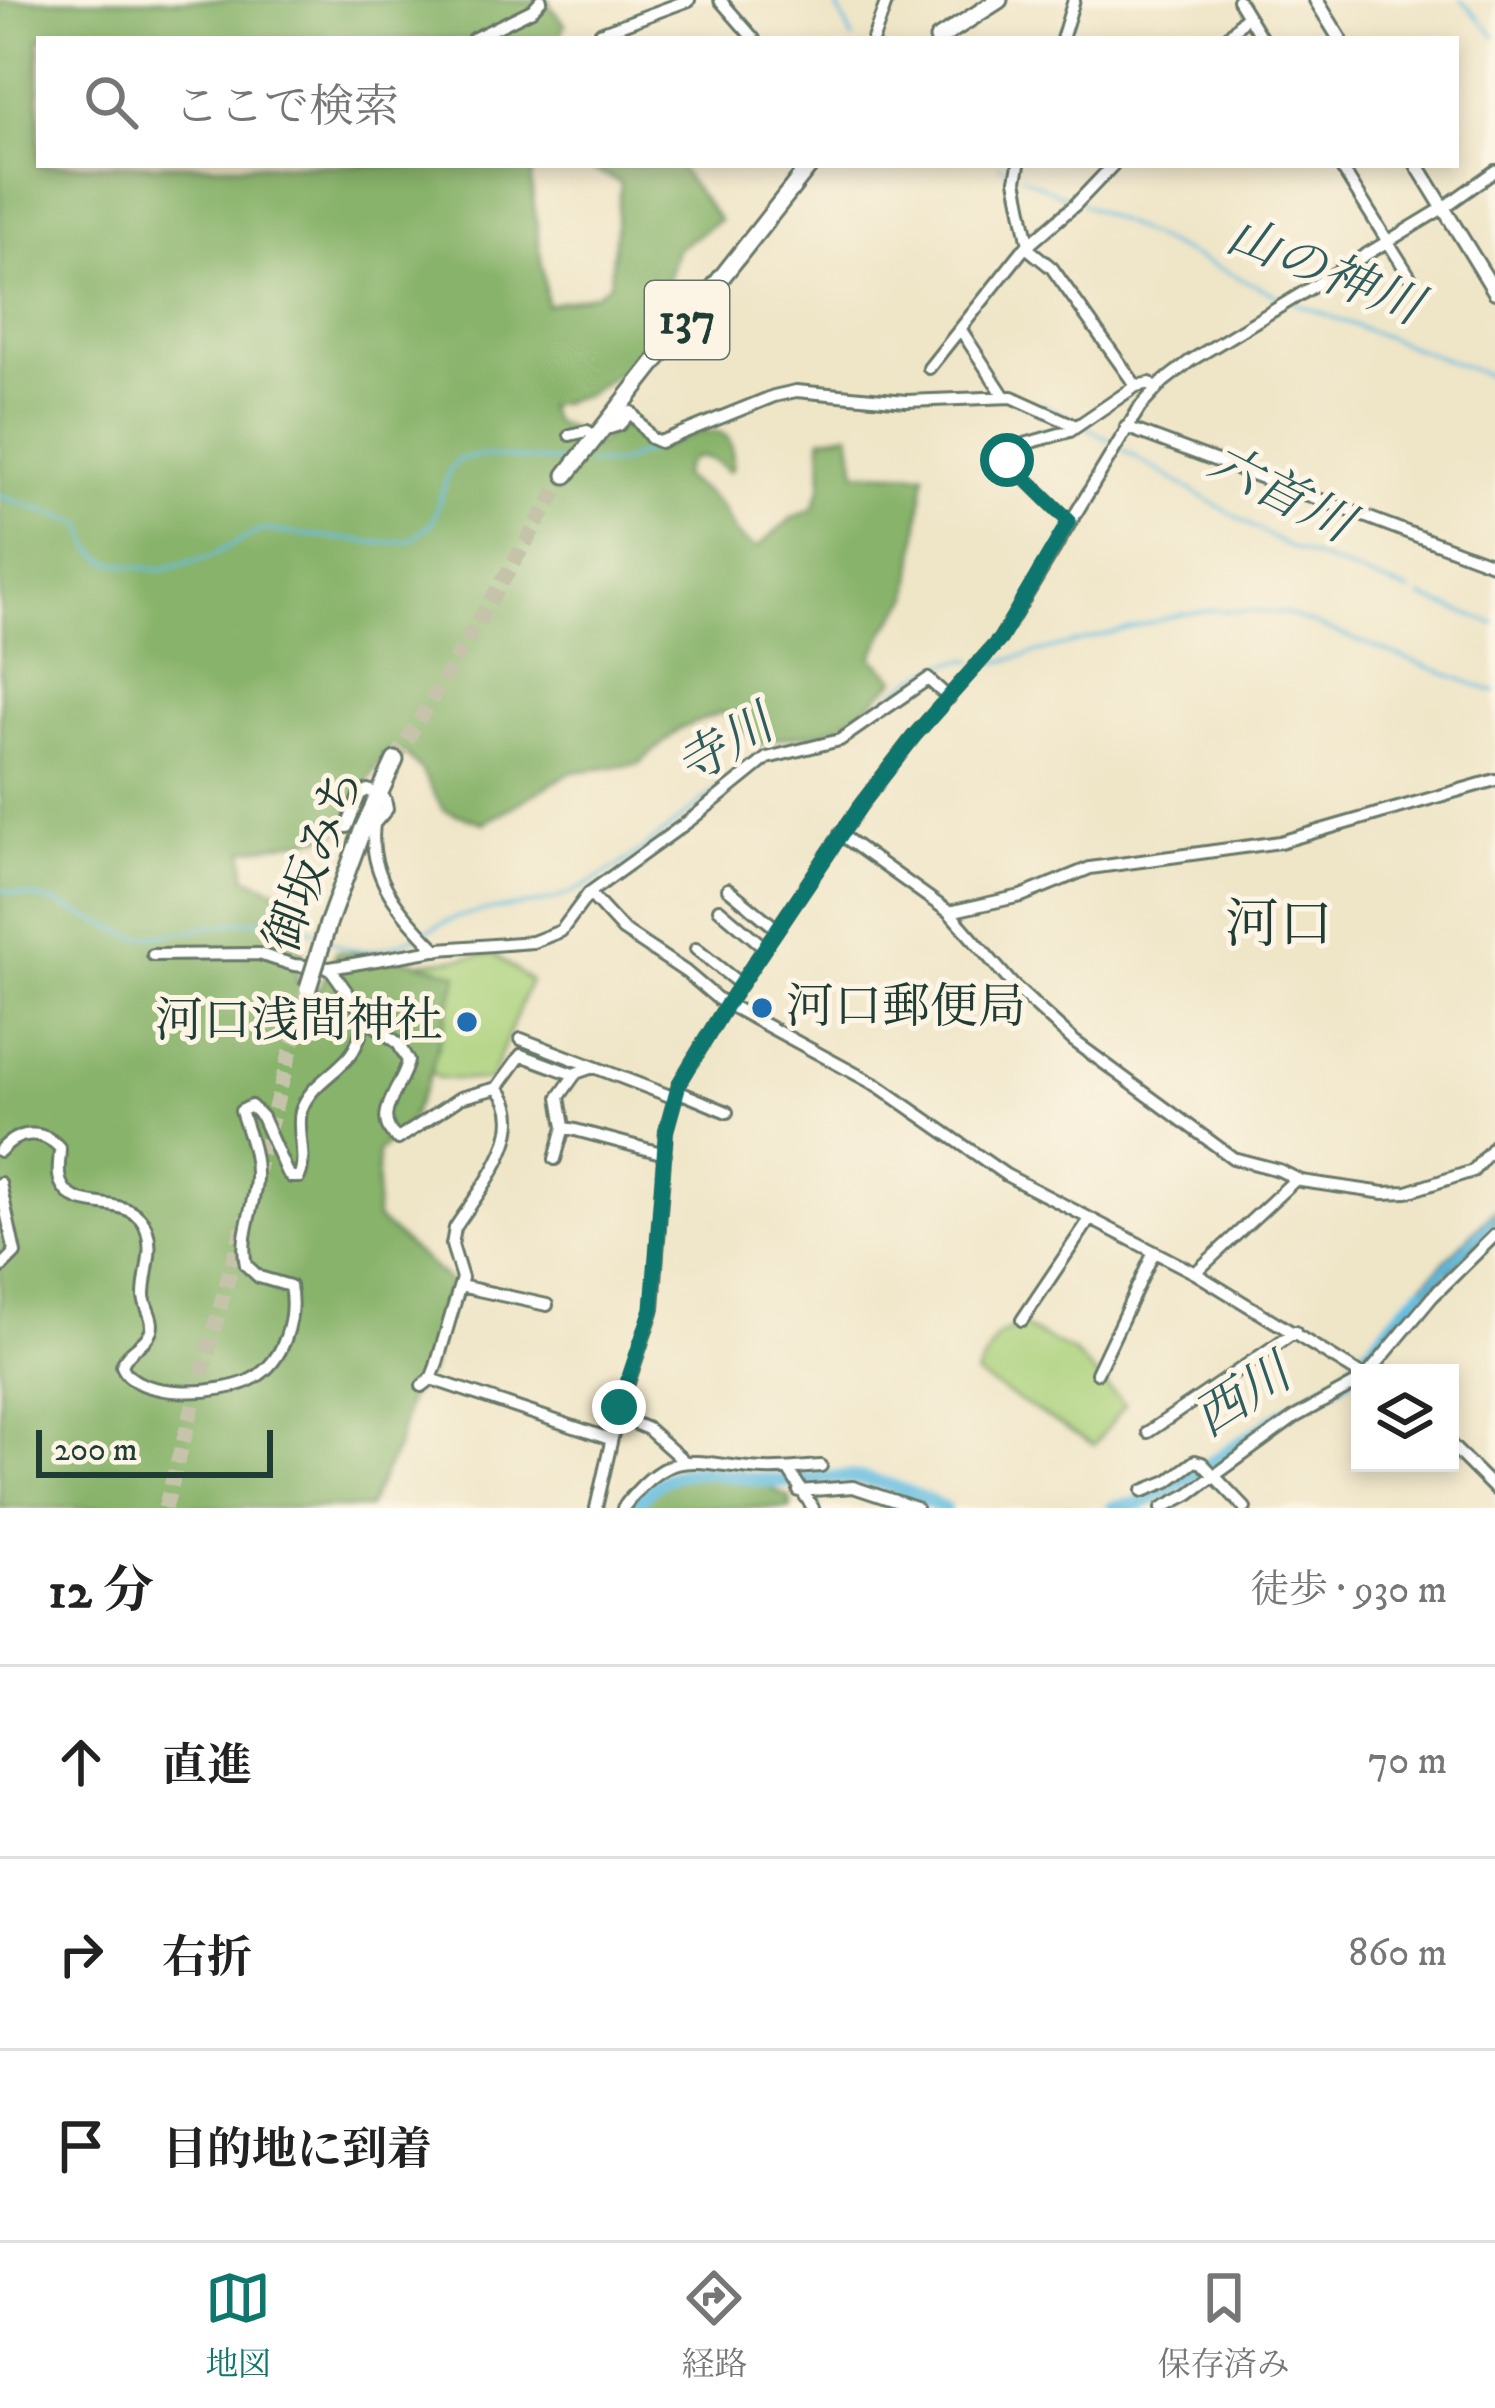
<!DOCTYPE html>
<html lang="ja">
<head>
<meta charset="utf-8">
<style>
  body { margin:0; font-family:"IM FELL DW Pica","Noto Serif JP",serif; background:#f2f2f2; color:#222 }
  .controls { position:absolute; right:36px; bottom:36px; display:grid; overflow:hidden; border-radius:0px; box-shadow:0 6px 18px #0003 }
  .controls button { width:108px; height:108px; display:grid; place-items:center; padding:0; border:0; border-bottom:3px solid #e0e0e0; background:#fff; color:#222; font:60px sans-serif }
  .scale { position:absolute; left:36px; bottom:30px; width:237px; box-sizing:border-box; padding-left:12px; border:6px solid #1f3d34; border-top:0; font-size:33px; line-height:42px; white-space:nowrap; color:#1f3d34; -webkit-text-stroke:9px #fcf5e5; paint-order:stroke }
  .stop { position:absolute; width:36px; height:36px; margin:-27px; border:9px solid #0f766e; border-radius:50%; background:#fff }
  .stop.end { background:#0f766e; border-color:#fff; box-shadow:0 3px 12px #0008 }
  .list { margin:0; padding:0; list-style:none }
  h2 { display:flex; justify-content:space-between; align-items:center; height:156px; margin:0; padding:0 48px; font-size:51px }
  h2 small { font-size:39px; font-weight:400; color:#767676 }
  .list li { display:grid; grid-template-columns:78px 1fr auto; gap:36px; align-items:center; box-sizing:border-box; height:192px; padding:0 48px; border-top:3px solid #e0e0e0 }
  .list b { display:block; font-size:45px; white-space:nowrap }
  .list em { font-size:39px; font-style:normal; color:#767676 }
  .icon { flex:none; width:66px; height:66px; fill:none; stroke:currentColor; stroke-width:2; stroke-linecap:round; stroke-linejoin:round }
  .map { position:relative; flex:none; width:1495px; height:1508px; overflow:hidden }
  .search { position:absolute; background:#fff; box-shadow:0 6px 18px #0003; left:36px; right:36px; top:36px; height:132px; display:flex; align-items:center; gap:30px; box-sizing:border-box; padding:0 42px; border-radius:0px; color:#767676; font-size:45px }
  .sheet { height:732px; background:#fff }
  nav { display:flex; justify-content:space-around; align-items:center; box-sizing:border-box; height:168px; border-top:3px solid #e0e0e0; background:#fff; font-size:33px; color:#767676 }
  nav a { display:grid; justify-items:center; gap:6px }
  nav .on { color:#0f766e }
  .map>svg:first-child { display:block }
  .green { fill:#abd17b; stroke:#658758; stroke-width:3 }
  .forest { fill:#88b36b; stroke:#547850; stroke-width:3 }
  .water { fill:#63bee1; stroke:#417e8a; stroke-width:3 }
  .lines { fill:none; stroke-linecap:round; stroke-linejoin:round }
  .stream { stroke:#63bee1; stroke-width:3 }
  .river { stroke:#63bee1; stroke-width:14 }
  .highway-tunnel { stroke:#c5c3aa; stroke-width:15; stroke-dasharray:15 8; stroke-linecap:butt }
  .minor-casing { stroke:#687867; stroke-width:16 }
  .major-casing { stroke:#687867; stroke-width:18 }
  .highway-casing { stroke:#687867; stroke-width:21 }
  .minor { stroke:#fff; stroke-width:10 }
  .major { stroke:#fff; stroke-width:12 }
  .highway { stroke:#fff; stroke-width:15 }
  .highway-bridge-casing { stroke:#687867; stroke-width:21; stroke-linecap:butt }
  .highway-bridge { stroke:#fff; stroke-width:15 }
  .route { stroke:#0f766e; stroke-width:15 }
  .poi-dot { fill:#1f6fb2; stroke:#fcf5e5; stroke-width:4.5 }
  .labels { text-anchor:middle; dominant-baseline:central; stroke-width:10; stroke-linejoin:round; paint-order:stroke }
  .shield { fill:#fcf5e5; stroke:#617469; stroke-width:3 }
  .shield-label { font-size:45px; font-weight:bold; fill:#1f3d34 }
  .street-label { font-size:48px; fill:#1f3d34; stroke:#fcf5e5 }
  .poi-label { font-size:48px; fill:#1f3d34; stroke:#fcf5e5; text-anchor:start }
  .water-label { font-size:51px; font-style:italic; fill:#305d5f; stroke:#fcf5e5 }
  .quarter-label { font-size:54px; fill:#1f3d34; stroke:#fcf5e5 }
</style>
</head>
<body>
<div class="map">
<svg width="1495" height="1508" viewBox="0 0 1495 1508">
  <rect width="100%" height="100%" fill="#fcf5e5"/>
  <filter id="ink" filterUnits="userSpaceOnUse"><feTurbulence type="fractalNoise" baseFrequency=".00833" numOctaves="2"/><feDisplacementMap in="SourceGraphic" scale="24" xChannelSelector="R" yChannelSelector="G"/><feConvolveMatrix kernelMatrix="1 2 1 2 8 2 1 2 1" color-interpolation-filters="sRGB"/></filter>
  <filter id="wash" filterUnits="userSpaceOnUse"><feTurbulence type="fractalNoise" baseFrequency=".004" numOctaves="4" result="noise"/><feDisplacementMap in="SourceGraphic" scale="48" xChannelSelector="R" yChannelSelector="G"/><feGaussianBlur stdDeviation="2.7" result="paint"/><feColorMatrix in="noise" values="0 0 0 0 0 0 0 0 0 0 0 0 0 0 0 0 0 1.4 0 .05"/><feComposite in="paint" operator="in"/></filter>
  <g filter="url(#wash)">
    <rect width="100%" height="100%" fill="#efe5c7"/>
    <path class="green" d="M 494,954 L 530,981 L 490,1081 L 439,1078 L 417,1063 L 378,968 Z
      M 1020,1325 L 1073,1352 L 1125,1405 L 1094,1445 L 976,1375 L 997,1337 Z"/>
    <path class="forest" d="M 0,0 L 550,0 L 549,5 L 565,24 L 559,39 L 39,39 L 39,165 L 533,165 L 531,182 L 547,305 L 596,294 L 610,283 L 621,183 L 584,165 L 677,165 L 719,220 L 677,249 L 652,338 L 619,373 L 585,395 L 546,406 L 553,421 L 586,436 L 561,470 L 629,420 L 658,448 C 690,436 739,409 732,469 L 728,472 C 712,455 688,448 682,477 C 696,486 714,496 723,511 C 734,530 735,538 757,548 L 793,517 L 813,509 L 822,484 L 821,438 L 850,433 L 856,472 L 925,474 L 910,597 L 886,629 L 872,657 L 896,679 C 876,699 845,728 816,733 C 796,737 780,736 760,745 L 722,712 L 679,729 L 639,764 L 572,772 L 484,823 L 443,810 L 422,771 L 405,754 L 385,753 L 335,835 L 244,850 L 245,877 L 302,901 L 302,950 L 296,982 L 319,990 L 336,952 L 386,954 L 458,974 L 428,1081 L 406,1127 L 378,1151 L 376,1218 L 450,1282 L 430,1371 L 409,1398 L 397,1447 L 368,1508 L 0,1508 Z
      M 682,1467 L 739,1470 L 790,1498 L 791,1508 L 639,1508 L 646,1494 Z"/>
    <path class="water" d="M 1495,1210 L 1495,1226 L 1414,1305 L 1404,1303 Z"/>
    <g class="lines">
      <path class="stream" d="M 834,0 L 853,39
        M 1461,0 L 1495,36
        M 999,165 L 1013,173
        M 1022,177 L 1073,200
        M 1082,204 L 1285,299
        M 1294,303 L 1495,378
        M 1041,404 L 1076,420
        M 1086,426 L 1110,441
        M 1123,450 L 1286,546 L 1410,592
        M 587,463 L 617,464 L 649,451
        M 0,496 L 83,524 L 93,550 L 108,562 L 158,570 L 209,557 L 262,530 L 379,543 L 409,541 L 432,524 L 449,471 L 459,459 L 481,456 L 562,462
        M 1421,597 L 1495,624
        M 988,661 L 1000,662 L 1183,614 L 1215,610 L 1284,613 L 1495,692
        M 871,712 C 899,687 934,660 973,660
        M 767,752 L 850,728
        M 0,890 L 51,901 L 135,937 C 195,938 263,901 320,935
        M 328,940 C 374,966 406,939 448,921 C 487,904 534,911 573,892 C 641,860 698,801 759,757"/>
      <path class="river" d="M 632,1508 C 680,1448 716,1480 779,1481 C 801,1481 823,1477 845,1477 C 881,1478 912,1494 944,1508
        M 1113,1508 L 1141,1503 L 1172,1489 L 1282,1415 L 1345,1378 L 1421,1291"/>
    </g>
  </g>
  <g filter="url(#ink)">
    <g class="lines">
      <path class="highway-tunnel" d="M 395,760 L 566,475
        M 256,1176 L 308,988
        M 165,1508 L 245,1217"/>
      <g class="minor-casing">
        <path id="minor" d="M 720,0 L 754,39
          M 1238,0 L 1262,39
          M 600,33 L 689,0
          M 473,39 L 532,10 L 541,0
          M 873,39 L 887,0
          M 1062,39 L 1074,0
          M 1226,39 L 1247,15
          M 1019,165 L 1016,180 L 1029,245
          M 1340,165 L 1410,277
          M 1026,247 L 1052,268 L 1136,386
          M 961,330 L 1004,396
          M 929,368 L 1022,251 L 1075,205 L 1113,165
          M 1126,427 L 1495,565
          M 610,428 L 619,425 L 631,412 L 651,438 L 660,442 L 774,396 L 796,391 L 906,401 L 1012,397 L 1076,426
          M 570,435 L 587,431
          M 1069,521 L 1007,460 L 1004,450 L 1070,431 L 1136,386 L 1150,383 L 1155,389
          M 347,827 L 360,794 L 368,790 L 385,799 L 387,809 L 374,824 C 367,877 402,915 437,950
          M 840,834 L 949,912 L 1013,985 L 1074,1041 L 1233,1158 L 1279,1170 L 1301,1181 L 1384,1193 L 1407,1192 L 1473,1171 L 1495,1145
          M 728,889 L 777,929
          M 589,893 L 623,930 L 686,972 L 718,999 L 878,1086 L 1006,1175 L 1195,1273 L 1360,1374
          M 719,909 L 764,947
          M 949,912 L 1021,896 L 1090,868 L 1280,842 L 1495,780
          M 696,949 L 740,984
          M 153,955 L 259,954 L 294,965 L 330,968 L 440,949 L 533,942 L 561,931 L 589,893 L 689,821 L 767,758 L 840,740 L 928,679 L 949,698
          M 366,1019 L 398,1043 L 408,1061 C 402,1088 369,1117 398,1139 L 460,1098 L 497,1088 L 521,1055 L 575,1075
          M 521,1039 L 675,1098
          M 677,1091 L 727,1112
          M 564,1127 L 665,1154
          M 0,1151 C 17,1131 42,1128 60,1148 C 60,1159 56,1175 62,1185 C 78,1217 134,1190 147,1231 C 154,1252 144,1274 144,1296 C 145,1308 155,1319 151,1331 C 145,1346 127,1349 122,1366 C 136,1401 226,1395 254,1378 C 285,1360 296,1318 290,1286 L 259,1277 L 246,1265 C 239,1235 255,1207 256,1178 C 257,1153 248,1134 241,1111 L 251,1106 L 262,1117 L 286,1171 L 291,1177 L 299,1177 C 308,1158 296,1132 301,1111 C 309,1085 336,1074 351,1054 C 360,1042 360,1031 366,1019 L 330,968
          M 555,1159 L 564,1127 L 559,1097 L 576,1073 L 593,1067
          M 0,1183 L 15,1253 L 0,1268
          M 1195,1273 L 1295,1180
          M 460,1286 L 547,1305
          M 1022,1320 L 1090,1219
          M 1097,1373 L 1154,1252
          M 1369,1373 L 1432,1297 L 1495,1235
          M 431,1379 L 610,1439
          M 422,1386 L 431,1379 L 436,1366 L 462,1278 L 452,1245 L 455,1228 C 477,1193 536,1127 497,1088
          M 617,1416 L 648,1429 L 685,1462
          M 1148,1432 L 1295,1332
          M 1450,1444 L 1495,1489
          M 788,1469 L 813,1508
          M 799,1491 L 853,1487 L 916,1508
          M 1143,1491 L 1168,1481 L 1195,1461 L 1202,1463 L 1245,1508
          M 596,1508 L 617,1416 L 653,1309 L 666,1131 L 679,1084 L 727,1004 L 860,806 L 914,736 L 1000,639 L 1140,407 L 1163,382 L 1190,361 L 1443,208 L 1495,171
          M 623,1508 C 673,1441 696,1466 764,1469 C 783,1470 802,1467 821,1466
          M 1162,1508 L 1189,1494 L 1295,1417 L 1360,1381"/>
      </g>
      <g class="major-casing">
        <path id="major" d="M 1316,0 L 1340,39
          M 1417,165 L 1495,292"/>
      </g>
      <g class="highway-casing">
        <path id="highway" d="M 938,39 L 999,0
          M 566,475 L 810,165
          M 328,924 L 362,831 L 395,760"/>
      </g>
      <use href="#minor" class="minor"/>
      <use href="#major" class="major"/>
      <use href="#highway" class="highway"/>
      <g class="highway-bridge-casing">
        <path id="highway-bridge" d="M 308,988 L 328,924"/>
      </g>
      <use href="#highway-bridge" class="highway-bridge"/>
    </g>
  </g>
  <g class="lines" filter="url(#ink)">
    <path class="route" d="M 619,1407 L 652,1309 L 666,1131 L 679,1084 L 727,1004 L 860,806 L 914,736 L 1000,639 L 1069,521 L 1007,460"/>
  </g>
  <g class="poi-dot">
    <circle cx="762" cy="1008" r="12"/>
    <circle cx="467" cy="1022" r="12"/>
  </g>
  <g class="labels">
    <rect class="shield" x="645" y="281" width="84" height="78" rx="9"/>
    <g class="shield-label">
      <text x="687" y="320">137</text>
    </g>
    <g class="street-label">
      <text transform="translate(315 860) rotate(-69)">御坂みち</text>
    </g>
    <g class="poi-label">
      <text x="786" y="1008">河口郵便局</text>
      <text x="443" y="1022" text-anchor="end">河口浅間神社</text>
    </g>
    <g class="water-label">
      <text transform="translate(1324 272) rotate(22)">山の神川</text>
      <text transform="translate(1280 494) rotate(27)">六首川</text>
      <text transform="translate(725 747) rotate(-31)">寺川</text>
      <text transform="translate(1243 1397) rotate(-33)">西川</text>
    </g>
    <g class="quarter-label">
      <text x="1279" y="926">河口</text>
    </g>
  </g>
</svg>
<div class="controls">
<button><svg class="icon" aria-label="layers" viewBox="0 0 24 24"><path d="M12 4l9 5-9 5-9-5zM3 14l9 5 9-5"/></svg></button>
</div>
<div class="scale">200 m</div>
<div class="stop" style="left:1007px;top:460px"></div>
<div class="stop end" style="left:619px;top:1407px"></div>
<div class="search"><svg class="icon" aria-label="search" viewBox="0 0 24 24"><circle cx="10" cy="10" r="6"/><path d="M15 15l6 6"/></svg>ここで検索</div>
</div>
<section class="sheet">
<h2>12 分<small>徒歩 · 930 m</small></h2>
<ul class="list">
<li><svg class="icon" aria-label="ahead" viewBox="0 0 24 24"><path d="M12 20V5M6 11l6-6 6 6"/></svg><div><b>直進</b></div><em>70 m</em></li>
<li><svg class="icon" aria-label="right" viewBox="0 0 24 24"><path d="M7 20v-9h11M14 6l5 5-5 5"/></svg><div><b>右折</b></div><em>860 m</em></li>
<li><svg class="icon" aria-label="arrive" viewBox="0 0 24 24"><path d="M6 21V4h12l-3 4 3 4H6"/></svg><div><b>目的地に到着</b></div></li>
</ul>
</section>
<nav>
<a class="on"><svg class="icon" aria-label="map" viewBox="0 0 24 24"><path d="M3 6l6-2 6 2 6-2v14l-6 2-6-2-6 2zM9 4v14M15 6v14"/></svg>地図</a>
<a><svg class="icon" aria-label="directions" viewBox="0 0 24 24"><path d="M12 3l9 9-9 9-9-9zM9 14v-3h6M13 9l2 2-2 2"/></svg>経路</a>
<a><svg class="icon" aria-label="saved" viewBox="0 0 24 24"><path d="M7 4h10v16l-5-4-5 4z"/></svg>保存済み</a>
</nav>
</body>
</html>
